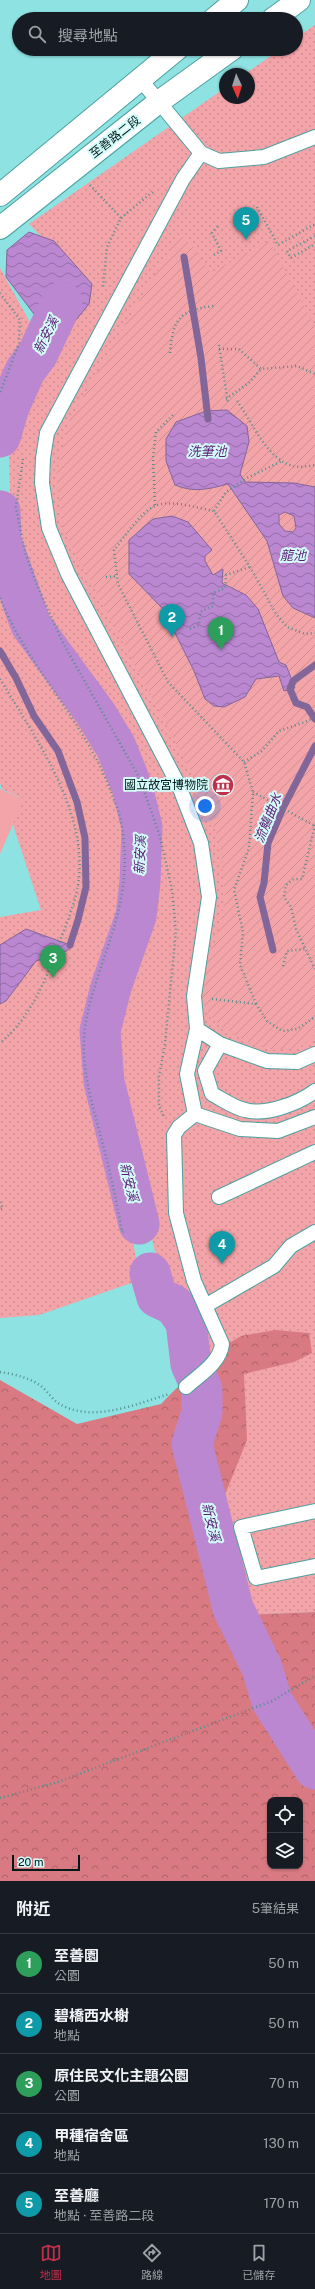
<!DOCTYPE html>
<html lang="zh-TW">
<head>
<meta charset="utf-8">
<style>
  body { margin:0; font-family:"Public Sans","Noto Sans TC",sans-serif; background:#20242c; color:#f1f3f6 }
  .controls { position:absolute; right:12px; bottom:12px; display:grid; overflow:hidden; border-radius:8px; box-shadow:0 1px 3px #0004 }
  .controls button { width:36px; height:36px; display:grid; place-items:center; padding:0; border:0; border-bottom:1px solid #363941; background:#171b24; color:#f1f3f6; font:20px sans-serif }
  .compass { position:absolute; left:219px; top:68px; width:36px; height:36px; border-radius:50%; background:#171b24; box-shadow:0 1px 3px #0004; rotate:176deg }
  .scale { position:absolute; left:12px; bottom:10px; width:68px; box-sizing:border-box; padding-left:4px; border:2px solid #001919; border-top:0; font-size:11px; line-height:14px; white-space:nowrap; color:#001919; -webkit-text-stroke:3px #d3fbfa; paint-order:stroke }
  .you { position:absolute; left:205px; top:806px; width:14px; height:14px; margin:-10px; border:3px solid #fff; border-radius:50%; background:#1a73e8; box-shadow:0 0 0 6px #1a73e833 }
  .badge { display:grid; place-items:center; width:26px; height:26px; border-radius:50%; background:#c0304b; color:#fff; font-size:13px; font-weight:700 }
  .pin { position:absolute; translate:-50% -33px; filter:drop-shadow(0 1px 2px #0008) }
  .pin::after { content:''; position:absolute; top:21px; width:14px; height:12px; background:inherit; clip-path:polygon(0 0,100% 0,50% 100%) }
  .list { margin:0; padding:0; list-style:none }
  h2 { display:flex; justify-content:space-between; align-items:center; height:52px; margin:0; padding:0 16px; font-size:17px }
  h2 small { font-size:13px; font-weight:400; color:#9ea1a6 }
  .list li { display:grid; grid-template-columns:26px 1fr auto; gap:12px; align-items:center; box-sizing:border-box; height:60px; padding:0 16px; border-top:1px solid #363941 }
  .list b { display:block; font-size:15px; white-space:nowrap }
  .list p { margin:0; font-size:13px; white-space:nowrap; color:#9ea1a6 }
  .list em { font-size:13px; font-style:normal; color:#9ea1a6 }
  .icon { flex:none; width:22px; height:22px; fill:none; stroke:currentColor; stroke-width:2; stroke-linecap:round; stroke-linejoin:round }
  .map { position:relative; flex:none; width:315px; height:1881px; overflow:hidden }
  .search { position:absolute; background:#171b24; box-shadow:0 1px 3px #0004; left:12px; right:12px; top:12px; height:44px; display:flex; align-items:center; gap:10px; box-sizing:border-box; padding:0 14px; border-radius:22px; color:#9ea1a6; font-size:15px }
  .sheet { height:352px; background:#171b24 }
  nav { display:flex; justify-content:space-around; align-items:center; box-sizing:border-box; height:56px; border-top:1px solid #363941; background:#171b24; font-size:11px; color:#9ea1a6 }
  nav a { display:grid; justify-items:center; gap:2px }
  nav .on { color:#c0304b }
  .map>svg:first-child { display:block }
  .grass { fill:url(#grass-dots) }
  .forest { fill:url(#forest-crowns); fill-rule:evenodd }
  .garden { fill:url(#garden-furrows) }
  .pitch { fill:#f3a4a8 }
  .water { fill:url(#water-waves); stroke:#826699; fill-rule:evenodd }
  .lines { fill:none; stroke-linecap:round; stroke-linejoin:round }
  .stream { stroke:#826699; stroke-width:7 }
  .river { stroke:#ba87d0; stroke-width:41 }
  .service-casing { stroke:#4ca0a0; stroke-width:16 }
  .tertiary-casing { stroke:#4ca0a0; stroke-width:24 }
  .path { stroke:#538e8e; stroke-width:2.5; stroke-dasharray:1 3; stroke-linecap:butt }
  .service { stroke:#fff; stroke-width:14 }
  .tertiary { stroke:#fff; stroke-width:22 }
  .labels { text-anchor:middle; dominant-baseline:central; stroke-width:4; stroke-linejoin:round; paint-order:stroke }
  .street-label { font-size:12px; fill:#001919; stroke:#d3fbfa }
  .poi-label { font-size:12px; fill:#001919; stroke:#d3fbfa; text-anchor:end }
  .water-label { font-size:13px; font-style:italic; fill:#5c1c73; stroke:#d3fbfa }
</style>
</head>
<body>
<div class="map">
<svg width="315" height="1881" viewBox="0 0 315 1881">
  <defs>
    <pattern id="grass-dots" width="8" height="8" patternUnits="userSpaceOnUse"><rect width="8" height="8" fill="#f3a4a8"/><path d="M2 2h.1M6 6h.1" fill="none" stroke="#cf8d90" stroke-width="1.8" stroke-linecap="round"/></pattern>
    <pattern id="forest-crowns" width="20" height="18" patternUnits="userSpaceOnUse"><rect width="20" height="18" fill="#d97a82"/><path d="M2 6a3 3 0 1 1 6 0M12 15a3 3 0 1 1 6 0" fill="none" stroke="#ae636a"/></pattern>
    <pattern id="garden-furrows" width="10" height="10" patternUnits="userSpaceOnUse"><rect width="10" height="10" fill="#f3a4a8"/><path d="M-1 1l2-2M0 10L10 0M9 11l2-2" fill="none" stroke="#cf8d90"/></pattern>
    <pattern id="water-waves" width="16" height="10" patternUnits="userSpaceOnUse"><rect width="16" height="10" fill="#ba87d0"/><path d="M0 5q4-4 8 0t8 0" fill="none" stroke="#956ea8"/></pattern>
  </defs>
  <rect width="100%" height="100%" fill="#8ee2e2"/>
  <path class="grass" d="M 315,25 L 315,1612 L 241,1615 L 218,1512 L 205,1354 L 189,1298 L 162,1282 L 118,1092 L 114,1035 L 148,927 L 155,841 L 106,729 L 52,631 L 11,538 L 9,449 L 44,367 L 87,283 L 29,224 L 225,88 L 225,98 L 249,98 L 249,74 L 245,74 L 281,49 L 296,49 L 296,38 Z
    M 0,268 L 32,326 L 0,407 Z
    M 0,590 L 53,679 L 99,749 L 130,827 L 131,885 L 120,936 L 91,1020 L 93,1078 L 125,1198 L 140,1280 L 39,1315 L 0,1318 L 0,917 L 41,910 L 12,822 L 22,798 L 2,789 L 0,783 Z"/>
  <path class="forest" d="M 275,1330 L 309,1333 L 312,1353 L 294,1362 L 244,1374 L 247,1440 L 218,1512 L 241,1615 L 315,1612 L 315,1881 L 0,1881 L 0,1380 L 77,1424 L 161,1404 L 209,1355 L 241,1336 ZM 270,1800 L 300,1800 L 300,1866 L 270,1866 Z"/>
  <path class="garden" d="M 180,234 L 198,253 L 210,273 L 269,241 L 315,326 L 315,1035 L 299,1048 L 273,1050 L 245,1041 L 222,1027 L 206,1011 L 201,998 L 200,980 L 207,956 L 216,940 L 225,899 L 220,843 L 191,771 L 63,530 L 56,477 L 69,421 L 137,304 Z"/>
  <path class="pitch" d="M 0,789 L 24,799 L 0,854 Z"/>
  <path class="water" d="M 29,232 L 54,241 L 92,284 L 89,304 L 48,354 L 38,353 L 33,349 L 37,318 L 6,277 L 7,250 Z
    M 227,410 L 247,426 L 249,442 L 240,474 L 245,482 L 294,483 L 315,487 L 315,618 L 293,608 L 283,596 L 267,541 L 228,484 C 209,489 194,493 175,485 L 166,461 L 166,439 L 176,422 L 206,411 ZM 285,512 L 294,516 L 296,528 L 293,532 L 285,531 L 279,524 L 279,515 Z
    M 172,516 L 188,522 L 212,550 L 205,556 L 205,561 L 213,575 L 223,569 L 222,583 L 246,595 L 258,609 L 279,662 L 286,665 L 295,688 L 284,691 L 279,676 L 256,679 L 245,697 L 224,707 L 214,706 L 205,699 L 194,671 L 163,609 L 129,574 L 129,540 L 153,519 Z
    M 26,929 L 73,946 L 65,952 L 36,961 L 6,1001 L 0,1004 L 0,945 Z"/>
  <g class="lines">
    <path class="stream" d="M 184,257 L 201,358 L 208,419
      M 0,651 L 16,678 L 34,716 L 58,751 L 77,802 L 85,838 L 86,887 L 78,920 L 70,945
      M 315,665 L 293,681 L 290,689 L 296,703 L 307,707 L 315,719
      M 273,950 L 260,897 L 264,883 L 268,843 L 283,808 L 315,746"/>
    <path class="river" d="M 0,437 L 9,407 L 25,371 L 38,353 L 62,302
      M 0,511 L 1,541 L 31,625 L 96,714 L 116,747 L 132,787 L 142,827 L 140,882 L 136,916 L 111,987 L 100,1031 L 104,1082 L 139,1224
      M 150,1273 L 157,1297 L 174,1305 L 186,1322 L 191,1364 L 202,1389 L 202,1412 L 192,1444 L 233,1608 L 262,1668 L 272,1701 L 315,1769"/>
    <g class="service-casing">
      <path id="service" d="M 140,79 L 201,153 L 219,161 L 264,157 L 315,137
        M 201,153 L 183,179 L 47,433 L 43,458 L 42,483 L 49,528 L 68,574 L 179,786 L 201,843 L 209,897 L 194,996 L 197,1029 L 220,1044 L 267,1061 L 297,1062 L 315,1054
        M 197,1029 L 187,1074 L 195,1114 L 240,1129 L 278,1131 L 315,1117
        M 220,1044 L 205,1071 L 212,1094 C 222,1099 234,1108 245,1110 C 266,1116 299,1103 315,1091
        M 219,1197 L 315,1152
        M 205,1306 L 274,1266 L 291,1246 L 315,1232
        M 186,1387 C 199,1375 220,1363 222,1344 L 194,1281 L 176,1213 L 174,1135 L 179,1127 L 195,1114
        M 315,1511 L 241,1527 L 256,1578 L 315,1566"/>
    </g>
    <g class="tertiary-casing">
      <path id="tertiary" d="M 214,19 L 237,0
        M 273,19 L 299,0
        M 0,195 L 177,49
        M 0,228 L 160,101 L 232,49"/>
    </g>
    <path class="path" d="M 90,185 L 121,218 L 107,247 L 103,287
      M 257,207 L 278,245 L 315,224
      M 121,218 L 155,190
      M 315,236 L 287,251 L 291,258 L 315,244
      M 214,255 L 221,251 L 212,233 L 218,226
      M 0,293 L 20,320 L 19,343 L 0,393
      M 219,345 L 228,403
      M 219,349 L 239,349 L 261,369 L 297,366 L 315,374
      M 170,353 C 173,318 180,310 214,306
      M 226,399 L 250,382 L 261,369
      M 237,401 C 252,421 266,459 293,466 C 299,468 309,466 315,465
      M 23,459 L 16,507 L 25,552 L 37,585 L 63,643 L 139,777 L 160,836 L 172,890 L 176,931 L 165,1044 L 159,1076 L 159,1106 L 164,1117
      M 155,505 L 153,458 L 156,432 L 174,414
      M 214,511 L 226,492 L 247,478 L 282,461
      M 106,577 L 118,576
      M 0,598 C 28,668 85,721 111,792 C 114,801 119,811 121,821 C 126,847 126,872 121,898 C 113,946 87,990 84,1039 C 82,1076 95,1113 104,1149 C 111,1176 117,1204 122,1232 L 125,1231
      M 190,629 L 199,625 L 200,612 L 213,606 L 213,593 L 225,588 L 226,575 L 250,567
      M 0,679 C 35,737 90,814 78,885 C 74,908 63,932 55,954 C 43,987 27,1021 0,1043
      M 244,762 L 262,751 L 279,731 L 305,722 L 315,717
      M 253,792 L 315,826
      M 315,825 L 302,879 L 294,879 L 286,885 L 284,897 L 291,907 L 296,929 L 315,969
      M 283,966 L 287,951 L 305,949
      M 212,999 L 256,1004 L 267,1021 L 282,1031 L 297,1029 L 315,1017
      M 256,1004 L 240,965 L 243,932 L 234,890 L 249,848 L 253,792 L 244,762 L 168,682 L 118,584 L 114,550 C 124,538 141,511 155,506 C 171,499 197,508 214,511 L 250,567 L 276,614 L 287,627 L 305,634 L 315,633
      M 0,1202 L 3,1208 L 0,1209
      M 0,1372 C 13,1374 27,1377 38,1384 C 46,1389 51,1398 58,1403 C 91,1424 136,1404 169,1394
      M 0,1798 L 58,1782 L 272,1701 L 315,1676"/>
    <use href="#service" class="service"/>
    <use href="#tertiary" class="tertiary"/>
  </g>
  <defs>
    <g id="museum-disc" transform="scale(1.15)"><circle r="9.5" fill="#c0304b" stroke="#d3fbfa"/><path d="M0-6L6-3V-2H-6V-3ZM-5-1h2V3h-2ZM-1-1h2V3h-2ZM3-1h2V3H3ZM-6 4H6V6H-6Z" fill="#fff"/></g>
  </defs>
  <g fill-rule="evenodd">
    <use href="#museum-disc" x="223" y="785"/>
  </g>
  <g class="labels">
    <g class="street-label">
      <text transform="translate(115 137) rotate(-38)">至善路二段</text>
    </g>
    <g class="poi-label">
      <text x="208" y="785">國立故宮博物院</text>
    </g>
    <g class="water-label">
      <text transform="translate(46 335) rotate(-64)">新安溪</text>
      <text x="207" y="451">洗筆池</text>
      <text x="293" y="555">龍池</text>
      <text transform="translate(268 818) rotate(-68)">流觴曲水</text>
      <text transform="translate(140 855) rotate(-87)">新安溪</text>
      <text transform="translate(129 1182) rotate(76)">新安溪</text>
      <text transform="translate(211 1522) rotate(76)">新安溪</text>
    </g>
  </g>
</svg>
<div class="controls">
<button><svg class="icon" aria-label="locate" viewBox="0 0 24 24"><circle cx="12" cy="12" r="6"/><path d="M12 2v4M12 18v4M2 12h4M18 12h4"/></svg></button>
<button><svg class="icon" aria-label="layers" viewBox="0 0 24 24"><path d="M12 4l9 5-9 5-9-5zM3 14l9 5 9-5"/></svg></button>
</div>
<svg class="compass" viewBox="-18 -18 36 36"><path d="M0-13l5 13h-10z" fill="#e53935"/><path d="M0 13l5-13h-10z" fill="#9ea1a6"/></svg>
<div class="scale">20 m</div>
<div class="you"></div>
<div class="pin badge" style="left:221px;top:650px;background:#2e9e5b">1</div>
<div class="pin badge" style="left:172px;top:637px;background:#0f9aa8">2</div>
<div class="pin badge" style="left:53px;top:978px;background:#2e9e5b">3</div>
<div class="pin badge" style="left:222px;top:1264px;background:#0f9aa8">4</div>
<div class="pin badge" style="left:246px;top:240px;background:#0f9aa8">5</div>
<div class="search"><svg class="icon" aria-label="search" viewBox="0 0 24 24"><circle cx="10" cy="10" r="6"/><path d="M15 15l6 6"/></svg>搜尋地點</div>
</div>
<section class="sheet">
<h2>附近<small>5筆結果</small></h2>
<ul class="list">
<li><span class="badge" style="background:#2e9e5b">1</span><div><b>至善園</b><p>公園</p></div><em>50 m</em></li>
<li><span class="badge" style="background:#0f9aa8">2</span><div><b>碧橋西水榭</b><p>地點</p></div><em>50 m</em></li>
<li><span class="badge" style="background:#2e9e5b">3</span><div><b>原住民文化主題公園</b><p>公園</p></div><em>70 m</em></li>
<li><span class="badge" style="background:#0f9aa8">4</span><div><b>甲種宿舍區</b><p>地點</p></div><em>130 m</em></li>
<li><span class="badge" style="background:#0f9aa8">5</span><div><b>至善廳</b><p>地點 · 至善路二段</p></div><em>170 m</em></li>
</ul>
</section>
<nav>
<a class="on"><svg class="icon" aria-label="map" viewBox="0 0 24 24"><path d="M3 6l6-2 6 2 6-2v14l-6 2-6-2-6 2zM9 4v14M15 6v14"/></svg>地圖</a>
<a><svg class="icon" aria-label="directions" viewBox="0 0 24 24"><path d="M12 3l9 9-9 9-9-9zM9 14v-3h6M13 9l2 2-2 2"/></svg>路線</a>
<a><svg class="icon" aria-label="saved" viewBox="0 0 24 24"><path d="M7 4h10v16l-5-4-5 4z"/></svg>已儲存</a>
</nav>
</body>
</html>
